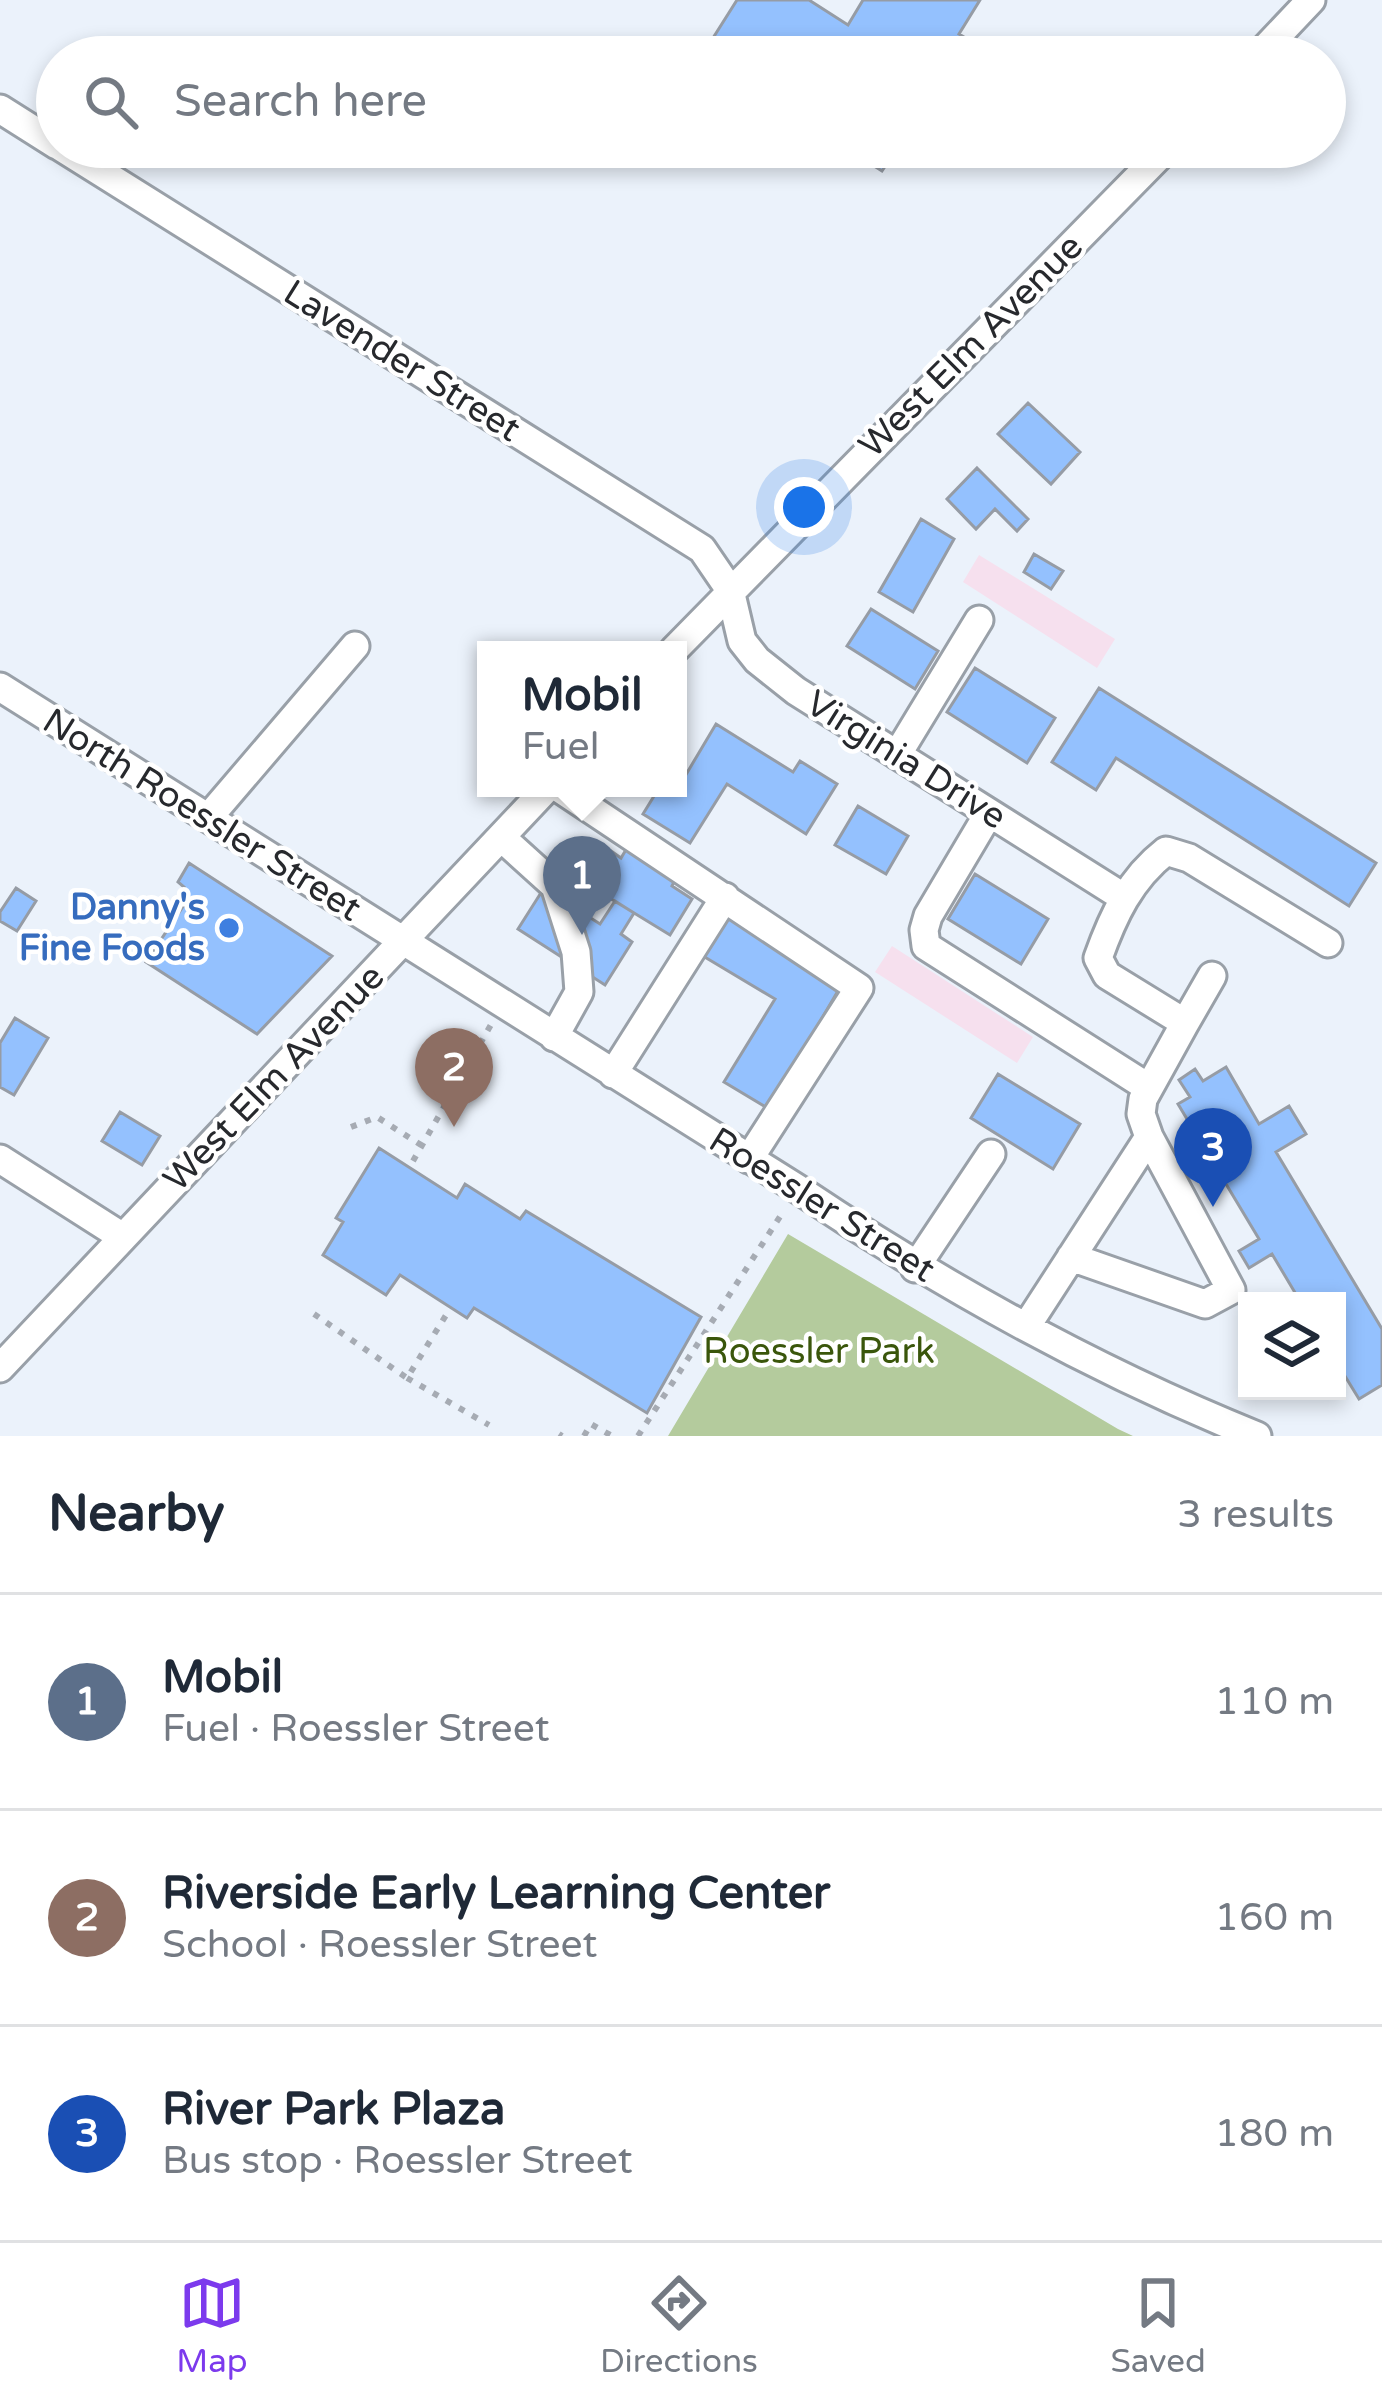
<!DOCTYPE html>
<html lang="en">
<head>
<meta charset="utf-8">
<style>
  body { margin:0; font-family:"Varela Round",sans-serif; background:#f6f6f7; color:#1f2937 }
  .controls { position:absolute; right:36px; bottom:36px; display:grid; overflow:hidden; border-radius:0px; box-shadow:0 6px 18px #0003 }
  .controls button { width:108px; height:108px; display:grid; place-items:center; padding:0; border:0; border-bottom:3px solid #e0e1e3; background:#fff; color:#1f2937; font:60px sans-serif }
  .you { position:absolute; left:804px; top:507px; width:42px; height:42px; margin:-30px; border:9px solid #fff; border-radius:50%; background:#1a73e8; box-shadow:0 0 0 18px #1a73e833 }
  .badge { display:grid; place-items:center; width:78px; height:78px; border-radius:50%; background:#7c3aed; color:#fff; font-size:39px; font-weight:700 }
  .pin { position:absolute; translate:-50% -99px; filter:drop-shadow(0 3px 6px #0008) }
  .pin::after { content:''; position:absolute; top:63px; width:42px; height:36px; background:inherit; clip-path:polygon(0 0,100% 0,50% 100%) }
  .popup { position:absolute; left:477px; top:641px; width:210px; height:156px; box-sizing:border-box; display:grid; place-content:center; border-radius:0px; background:#fff; filter:drop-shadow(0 3px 9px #0005); font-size:39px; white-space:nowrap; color:#747a83 }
  .popup b { font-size:45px; color:#1f2937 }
  .popup::after { content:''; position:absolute; left:50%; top:100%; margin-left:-24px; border:24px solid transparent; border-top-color:#fff }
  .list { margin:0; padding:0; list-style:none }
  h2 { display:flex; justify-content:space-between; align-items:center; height:156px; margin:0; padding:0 48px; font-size:51px }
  h2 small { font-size:39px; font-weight:400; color:#747a83 }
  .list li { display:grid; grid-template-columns:78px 1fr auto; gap:36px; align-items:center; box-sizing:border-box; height:216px; padding:0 48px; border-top:3px solid #e0e1e3 }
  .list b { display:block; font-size:45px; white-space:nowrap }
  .list p { margin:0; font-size:39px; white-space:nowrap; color:#747a83 }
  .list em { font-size:39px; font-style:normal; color:#747a83 }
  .icon { flex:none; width:66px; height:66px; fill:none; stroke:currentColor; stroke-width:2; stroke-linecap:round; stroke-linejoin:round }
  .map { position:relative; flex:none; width:1382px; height:1436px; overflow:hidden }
  .search { position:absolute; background:#fff; box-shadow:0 6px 18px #0003; left:36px; right:36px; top:36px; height:132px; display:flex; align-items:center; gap:30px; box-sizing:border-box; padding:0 42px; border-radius:66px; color:#747a83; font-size:45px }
  .sheet { height:804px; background:#fff }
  nav { display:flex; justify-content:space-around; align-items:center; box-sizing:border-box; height:168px; border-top:3px solid #e0e1e3; background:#fff; font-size:33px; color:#747a83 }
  nav a { display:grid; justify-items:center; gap:6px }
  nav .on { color:#7c3aed }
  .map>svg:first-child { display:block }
  .industrial { fill:#f6e0ee }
  .green { fill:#b4cb9d }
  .building { fill:#94c1fe; stroke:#969ca5; stroke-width:3 }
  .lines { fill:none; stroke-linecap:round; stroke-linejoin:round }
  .minor-casing { stroke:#99a0a8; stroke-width:33 }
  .path { stroke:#a6abb3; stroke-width:6; stroke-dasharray:6 9; stroke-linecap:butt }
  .minor { stroke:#fff; stroke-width:27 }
  .shop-dot { fill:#3f7fe0; stroke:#fff; stroke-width:4.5 }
  .labels { text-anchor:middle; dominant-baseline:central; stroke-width:9; stroke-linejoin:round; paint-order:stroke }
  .street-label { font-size:36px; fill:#27292d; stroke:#fff }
  .shop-label { font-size:36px; font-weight:bold; fill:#366cbe; stroke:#fff; text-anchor:end }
  .park-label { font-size:36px; fill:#3a560b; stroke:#fff }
</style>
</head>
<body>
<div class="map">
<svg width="1382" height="1436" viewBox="0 0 1382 1436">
  <rect width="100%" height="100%" fill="#ebf2fb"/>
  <path class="industrial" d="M 979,555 L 1115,639 L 1097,668 L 963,582 Z
    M 892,946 L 1033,1037 L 1017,1063 L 875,972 Z"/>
  <path class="green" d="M 788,1234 L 1118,1429 L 1133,1436 L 668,1436 Z"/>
  <path class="building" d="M 737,0 L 809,0 L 848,25 L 863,0 L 980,0 L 959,34 L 982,48 L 976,57 L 701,57 Z
    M 844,147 L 898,147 L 882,171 Z
    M 1028,403 L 1080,452 L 1051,484 L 998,434 Z
    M 977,468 L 1028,519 L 1017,531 L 995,509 L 976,529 L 947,499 Z
    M 921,519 L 954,539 L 913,612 L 879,592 Z
    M 1034,554 L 1063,571 L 1051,589 L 1024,572 Z
    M 871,609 L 938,651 L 915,689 L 847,646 Z
    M 975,668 L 1055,718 L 1027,763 L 947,712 Z
    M 1099,688 L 1376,863 L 1349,906 L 1116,758 L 1096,790 L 1052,762 Z
    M 716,724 L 793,772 L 800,761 L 837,784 L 806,834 L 727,784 L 690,843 L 643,814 L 659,788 L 678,788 Z
    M 858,806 L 908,836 L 886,874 L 835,845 Z
    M 627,848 L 676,878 L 672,886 L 692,899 L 670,935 L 590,886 L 611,851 L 621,858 Z
    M 189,863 L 332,956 L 257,1034 L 146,962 L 188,899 L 180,893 L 184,887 L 178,882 Z
    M 975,874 L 1048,919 L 1021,964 L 948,919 Z
    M 16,888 L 36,901 L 17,931 L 0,921 L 0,912 Z
    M 544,888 L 600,924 L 615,901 L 634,913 L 621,934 L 632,942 L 605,985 L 518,929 Z
    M 727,913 L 842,984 L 769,1109 L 724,1082 L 775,999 L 703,956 Z
    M 15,1018 L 48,1038 L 14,1095 L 0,1087 L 0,1043 Z
    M 1226,1067 L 1259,1124 L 1289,1106 L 1306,1134 L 1276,1152 L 1382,1329 L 1382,1385 L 1359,1399 L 1337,1363 L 1337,1301 L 1300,1301 L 1272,1254 L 1249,1268 L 1239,1251 L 1259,1239 L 1178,1104 L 1190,1097 L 1179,1080 L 1195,1069 L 1203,1081 Z
    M 998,1074 L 1080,1124 L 1053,1169 L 971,1118 Z
    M 120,1112 L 160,1136 L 142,1165 L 102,1141 Z
    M 379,1148 L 457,1198 L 465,1184 L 520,1219 L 526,1211 L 701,1317 L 647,1413 L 474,1308 L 467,1318 L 400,1275 L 386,1295 L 323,1255 L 343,1222 L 336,1218 Z"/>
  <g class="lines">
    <g class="minor-casing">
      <path id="minor" d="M 1257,57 L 1311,0
        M 0,109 L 57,145
        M 61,147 L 702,549 L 730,590 L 742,641 L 757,660 L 796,691 L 1123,897
        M 674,650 L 1168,147
        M 0,687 L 798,1189 C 944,1287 1093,1370 1257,1436
        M 897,755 L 979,620
        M 559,788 L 859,988 L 749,1159
        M 989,813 L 928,916 L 924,930 L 926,946 L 1149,1088
        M 208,818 L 355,646
        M 502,838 L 555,886 L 576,952 L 579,992 L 554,1037
        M 1212,976 L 1185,1023 L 1107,975 L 1098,958 C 1113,916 1130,879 1166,851 L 1189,858 L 1328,943
        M 613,1074 L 725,897
        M 1149,1137 L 1141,1114 L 1143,1099 L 1185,1023
        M 0,1159 L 121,1236
        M 915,1268 L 991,1154
        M 1026,1327 L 1149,1137 L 1231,1290 L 1205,1304 L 1071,1257
        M 0,1368 L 547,788"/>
    </g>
    <path class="path" d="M 351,1127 L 377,1117 L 421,1145
      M 413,1161 L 492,1023
      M 314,1314 L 407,1378 L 448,1312
      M 407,1378 L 489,1425
      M 559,1434 L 562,1436
      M 584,1436 L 591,1424 L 612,1436
      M 638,1436 L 783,1212"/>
    <use href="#minor" class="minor"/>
  </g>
  <circle class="shop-dot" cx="229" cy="928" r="12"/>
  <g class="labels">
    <g class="street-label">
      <text transform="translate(971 346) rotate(-45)">West Elm Avenue</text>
      <text transform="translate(402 361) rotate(32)">Lavender Street</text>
      <text transform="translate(906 760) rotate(32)">Virginia Drive</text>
      <text transform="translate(202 815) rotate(32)">North Roessler Street</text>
      <text transform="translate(274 1078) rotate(-46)">West Elm Avenue</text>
      <text transform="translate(822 1205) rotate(32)">Roessler Street</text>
    </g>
    <g class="shop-label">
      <text x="205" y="907">Danny's<tspan x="205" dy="41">Fine Foods</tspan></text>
    </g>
    <g class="park-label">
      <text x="819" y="1351">Roessler Park</text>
    </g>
  </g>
</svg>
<div class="controls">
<button><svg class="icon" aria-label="layers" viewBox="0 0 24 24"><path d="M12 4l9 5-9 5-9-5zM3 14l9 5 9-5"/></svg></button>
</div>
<div class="you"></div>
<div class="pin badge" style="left:582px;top:935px;background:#5c6f8a">1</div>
<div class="popup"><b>Mobil</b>Fuel</div>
<div class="pin badge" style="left:454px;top:1127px;background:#8d6e63">2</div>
<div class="pin badge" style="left:1213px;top:1207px;background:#1a4fb4">3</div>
<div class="search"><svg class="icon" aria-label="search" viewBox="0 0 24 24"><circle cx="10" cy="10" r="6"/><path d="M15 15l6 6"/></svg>Search here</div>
</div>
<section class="sheet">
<h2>Nearby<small>3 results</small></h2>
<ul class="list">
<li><span class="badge" style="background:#5c6f8a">1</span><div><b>Mobil</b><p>Fuel · Roessler Street</p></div><em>110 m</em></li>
<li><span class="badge" style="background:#8d6e63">2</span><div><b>Riverside Early Learning Center</b><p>School · Roessler Street</p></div><em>160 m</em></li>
<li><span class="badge" style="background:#1a4fb4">3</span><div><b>River Park Plaza</b><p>Bus stop · Roessler Street</p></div><em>180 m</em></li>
</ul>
</section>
<nav>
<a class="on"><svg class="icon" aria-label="map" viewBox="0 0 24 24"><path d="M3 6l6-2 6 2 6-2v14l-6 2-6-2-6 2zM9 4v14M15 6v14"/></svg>Map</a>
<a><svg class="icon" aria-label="directions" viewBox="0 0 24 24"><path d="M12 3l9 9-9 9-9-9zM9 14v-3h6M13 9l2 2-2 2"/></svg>Directions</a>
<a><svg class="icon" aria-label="saved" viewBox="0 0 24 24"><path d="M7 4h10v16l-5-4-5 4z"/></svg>Saved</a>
</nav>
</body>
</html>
